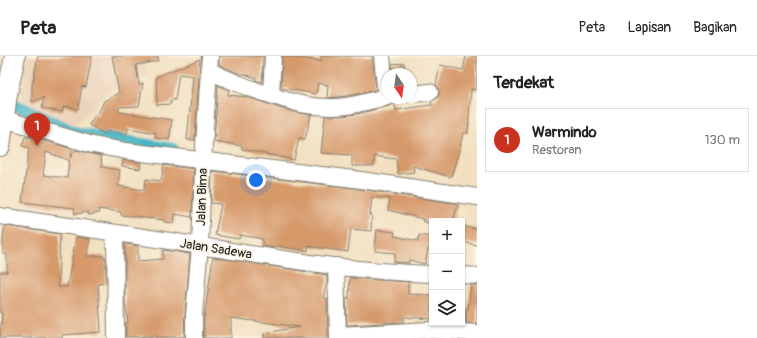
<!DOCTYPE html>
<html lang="id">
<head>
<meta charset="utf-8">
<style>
  body { margin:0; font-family:Pangolin,sans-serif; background:#f6f6f6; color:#222 }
  .controls { position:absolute; right:12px; bottom:12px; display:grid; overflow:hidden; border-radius:0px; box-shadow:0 1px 3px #0004 }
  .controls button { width:36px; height:36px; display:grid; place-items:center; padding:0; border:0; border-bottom:1px solid #e0e0e0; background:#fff; color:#222; font:20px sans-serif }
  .compass { position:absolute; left:381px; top:12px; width:36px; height:36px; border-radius:50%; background:#fff; box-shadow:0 1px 3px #0004; rotate:167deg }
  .you { position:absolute; left:256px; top:124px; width:14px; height:14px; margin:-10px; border:3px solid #fff; border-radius:50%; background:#1a73e8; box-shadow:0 0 0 6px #1a73e833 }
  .badge { display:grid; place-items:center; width:26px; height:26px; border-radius:50%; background:#c8321e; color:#fff; font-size:13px; font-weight:700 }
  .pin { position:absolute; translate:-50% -33px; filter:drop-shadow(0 1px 2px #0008) }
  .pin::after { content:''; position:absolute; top:21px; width:14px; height:12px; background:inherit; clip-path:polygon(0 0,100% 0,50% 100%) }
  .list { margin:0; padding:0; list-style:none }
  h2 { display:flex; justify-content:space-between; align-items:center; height:52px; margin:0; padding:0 16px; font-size:17px }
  h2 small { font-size:13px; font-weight:400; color:#767676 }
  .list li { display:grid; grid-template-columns:26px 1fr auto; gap:12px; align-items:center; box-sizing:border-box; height:64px; margin:0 8px 8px; padding:0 8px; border:1px solid #e0e0e0; border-radius:0px }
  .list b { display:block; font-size:15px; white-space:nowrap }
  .list p { margin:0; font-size:13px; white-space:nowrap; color:#767676 }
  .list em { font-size:13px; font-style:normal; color:#767676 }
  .icon { flex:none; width:22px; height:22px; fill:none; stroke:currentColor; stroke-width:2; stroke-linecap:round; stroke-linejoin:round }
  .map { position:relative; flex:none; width:477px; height:282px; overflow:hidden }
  header { display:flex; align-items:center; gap:24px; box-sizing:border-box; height:56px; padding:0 20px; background:#fff; border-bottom:1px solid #e0e0e0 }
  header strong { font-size:19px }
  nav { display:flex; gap:22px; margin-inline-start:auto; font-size:14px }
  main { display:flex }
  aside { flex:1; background:#fff }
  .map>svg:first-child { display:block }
  .built { fill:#ebd2b9 }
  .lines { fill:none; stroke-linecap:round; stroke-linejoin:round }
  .canal { stroke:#47b4c4; stroke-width:12 }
  .building { fill:#d6996a; fill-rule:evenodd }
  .minor-casing { stroke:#877e6e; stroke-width:18 }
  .major-casing { stroke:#877e6e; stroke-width:22 }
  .minor { stroke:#fff; stroke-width:16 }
  .major { stroke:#fff; stroke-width:20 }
  .labels { text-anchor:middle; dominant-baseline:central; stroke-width:3; stroke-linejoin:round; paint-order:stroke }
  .street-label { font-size:13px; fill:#1c1c1c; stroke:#fcf5e5 }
</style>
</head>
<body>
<header>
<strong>Peta</strong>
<nav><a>Peta</a><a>Lapisan</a><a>Bagikan</a></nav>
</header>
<main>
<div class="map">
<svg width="477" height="282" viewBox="0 0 477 282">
  <rect width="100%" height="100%" fill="#fcf5e5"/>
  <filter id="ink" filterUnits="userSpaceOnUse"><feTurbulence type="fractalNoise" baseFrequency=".025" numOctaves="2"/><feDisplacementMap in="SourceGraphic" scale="8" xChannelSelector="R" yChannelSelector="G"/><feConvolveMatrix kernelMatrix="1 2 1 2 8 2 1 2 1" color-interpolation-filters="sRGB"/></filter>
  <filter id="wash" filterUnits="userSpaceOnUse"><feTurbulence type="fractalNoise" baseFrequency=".012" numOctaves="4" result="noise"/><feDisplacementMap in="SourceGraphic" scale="16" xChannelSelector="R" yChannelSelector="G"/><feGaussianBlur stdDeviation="0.9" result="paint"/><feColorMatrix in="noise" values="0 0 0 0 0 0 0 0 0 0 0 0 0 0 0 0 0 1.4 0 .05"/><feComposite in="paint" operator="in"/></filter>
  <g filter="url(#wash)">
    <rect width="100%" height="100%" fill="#f2e0c1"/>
    <path class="built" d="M 27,0 L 144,0 L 147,20 L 109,34 L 82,62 L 73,68 L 45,59 L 25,49 L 20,33 Z"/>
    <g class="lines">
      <path class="canal" d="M 2,43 L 77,77 L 173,93"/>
    </g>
    <g id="blocks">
      <path class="building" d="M 38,0 L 92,0 L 86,31 L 82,30 L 78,53 L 64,50 L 62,56 L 42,52 L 44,41 L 32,46 L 32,30 Z
        M 112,0 L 158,0 L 158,5 L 136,9 L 139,29 L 143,27 L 139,50 L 119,51 L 119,56 L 172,64 L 169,84 L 155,82 L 156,77 L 128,72 L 127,78 L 107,75 L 105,78 L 89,69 L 95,59 L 97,60 L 104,45 L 119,37 Z
        M 219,0 L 263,0 L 262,26 L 255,24 L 256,22 L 244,18 L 241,18 L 219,9 Z
        M 282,0 L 321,5 L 321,0 L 372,0 L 376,34 L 347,40 L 327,42 L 328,29 L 318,27 L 316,38 L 281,32 Z
        M 466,0 L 477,0 L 477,34 L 471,33 L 468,77 L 463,77 L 460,91 L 451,121 L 413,110 L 414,116 L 398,118 L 396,103 L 374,100 L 374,110 L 352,110 L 352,99 L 321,97 L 325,60 L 343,60 L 357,58 L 389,50 L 394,46 L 396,54 L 432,49 L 431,45 L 436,43 L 439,39 L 439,35 L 436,29 L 440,9 L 463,14 Z
        M 200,3 L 195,84 L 187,84 L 193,20 L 179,18 L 175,44 L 170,44 L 171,48 L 157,49 L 156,21 Z
        M 404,7 L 405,18 L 393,18 L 392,8 Z
        M 218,29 L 229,34 L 228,39 L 247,41 L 286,54 L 311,59 L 305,83 L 299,82 L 294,104 L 242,93 L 242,90 L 214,85 Z
        M 29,80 L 72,93 L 70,102 L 75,94 L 76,94 L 101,100 L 102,111 L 120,114 L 118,130 L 144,134 L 146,123 L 161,125 L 164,109 L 194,113 L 192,161 L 175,158 L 174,167 L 164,166 L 164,164 L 121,159 L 121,156 L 98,153 L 99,157 L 88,159 L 88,156 L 75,158 L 74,152 L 22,146 L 29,92 L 22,90 L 25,81 L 28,82 ZM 46,96 L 69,104 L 67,122 L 43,119 Z
        M 123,104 L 141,106 L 140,113 L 122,110 Z
        M 212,115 L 353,132 L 458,148 L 453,165 L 432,165 L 432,168 L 422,165 L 423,163 L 388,154 L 390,143 L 372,141 L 370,159 L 372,159 L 371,175 L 351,173 L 348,196 L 308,190 L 308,195 L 276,190 L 275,192 L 262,190 L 263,183 L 240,179 L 239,183 L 215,179 L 221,148 L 211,147 Z
        M 5,170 L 60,178 L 58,231 L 67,231 L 76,181 L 90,183 L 87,200 L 104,200 L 104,202 L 106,202 L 106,227 L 98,228 L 101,276 L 62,279 L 62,282 L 0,282 L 2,257 L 0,257 L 0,216 L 7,216 L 7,198 L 3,198 L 3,181 Z
        M 462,170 L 477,173 L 477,189 L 462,186 Z
        M 377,174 L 395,176 L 394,180 L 418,185 L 419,179 L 432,181 L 432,193 L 428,193 L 425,208 L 409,204 L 409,207 L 394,206 L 395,197 L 375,195 Z
        M 125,188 L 138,190 L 138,205 L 163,203 L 163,194 L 190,198 L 185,258 L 184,281 L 156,281 L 156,280 L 126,281 L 126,267 L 128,267 L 125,246 Z
        M 213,201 L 327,219 L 327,226 L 323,242 L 327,242 L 328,282 L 264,282 L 264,277 L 300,271 L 231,262 L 231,282 L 204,282 L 204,262 Z
        M 350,222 L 408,226 L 408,238 L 432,239 L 432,263 L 404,261 L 404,266 L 347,269 L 346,242 L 349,242 Z
        M 471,229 L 477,229 L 477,267 L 466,267 L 466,253 L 468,253 Z"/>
    </g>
  </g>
  <g filter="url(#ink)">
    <use href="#blocks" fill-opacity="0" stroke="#877e6e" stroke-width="1"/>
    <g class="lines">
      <g class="minor-casing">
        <path id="minor" d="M 382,0 L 386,41
          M 210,15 C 230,25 251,33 273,40 C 295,47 311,52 336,51 C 353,51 370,44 387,41
          M 411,38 L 430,36
          M 271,39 L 273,0
          M 4,63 L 93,89 L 126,95 L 354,123 L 477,141
          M 0,160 C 67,170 134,179 201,190 C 277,202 355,216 432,218
          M 115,177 L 116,282
          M 336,210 L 338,282
          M 462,219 L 477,220
          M 338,279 L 430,274 L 477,277
          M 194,282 L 194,259 L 200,189 L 204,88 L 210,0"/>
      </g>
      <g class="major-casing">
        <path id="major" d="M 0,90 L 7,38 L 15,0"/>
      </g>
      <use href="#minor" class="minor"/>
      <use href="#major" class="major"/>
    </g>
  </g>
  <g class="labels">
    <g class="street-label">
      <text transform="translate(202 141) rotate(-88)">Jalan Bima</text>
      <text transform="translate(216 193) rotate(9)">Jalan Sadewa</text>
    </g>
  </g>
</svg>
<div class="controls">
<button>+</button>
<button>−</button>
<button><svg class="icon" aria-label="layers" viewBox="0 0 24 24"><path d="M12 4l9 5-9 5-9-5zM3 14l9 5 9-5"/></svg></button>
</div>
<svg class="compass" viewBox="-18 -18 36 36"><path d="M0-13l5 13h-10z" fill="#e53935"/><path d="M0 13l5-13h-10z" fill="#767676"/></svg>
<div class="you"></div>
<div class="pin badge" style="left:37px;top:90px">1</div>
</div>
<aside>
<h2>Terdekat<small></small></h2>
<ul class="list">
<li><span class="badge">1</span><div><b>Warmindo</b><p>Restoran</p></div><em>130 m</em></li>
</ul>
</aside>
</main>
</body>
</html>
